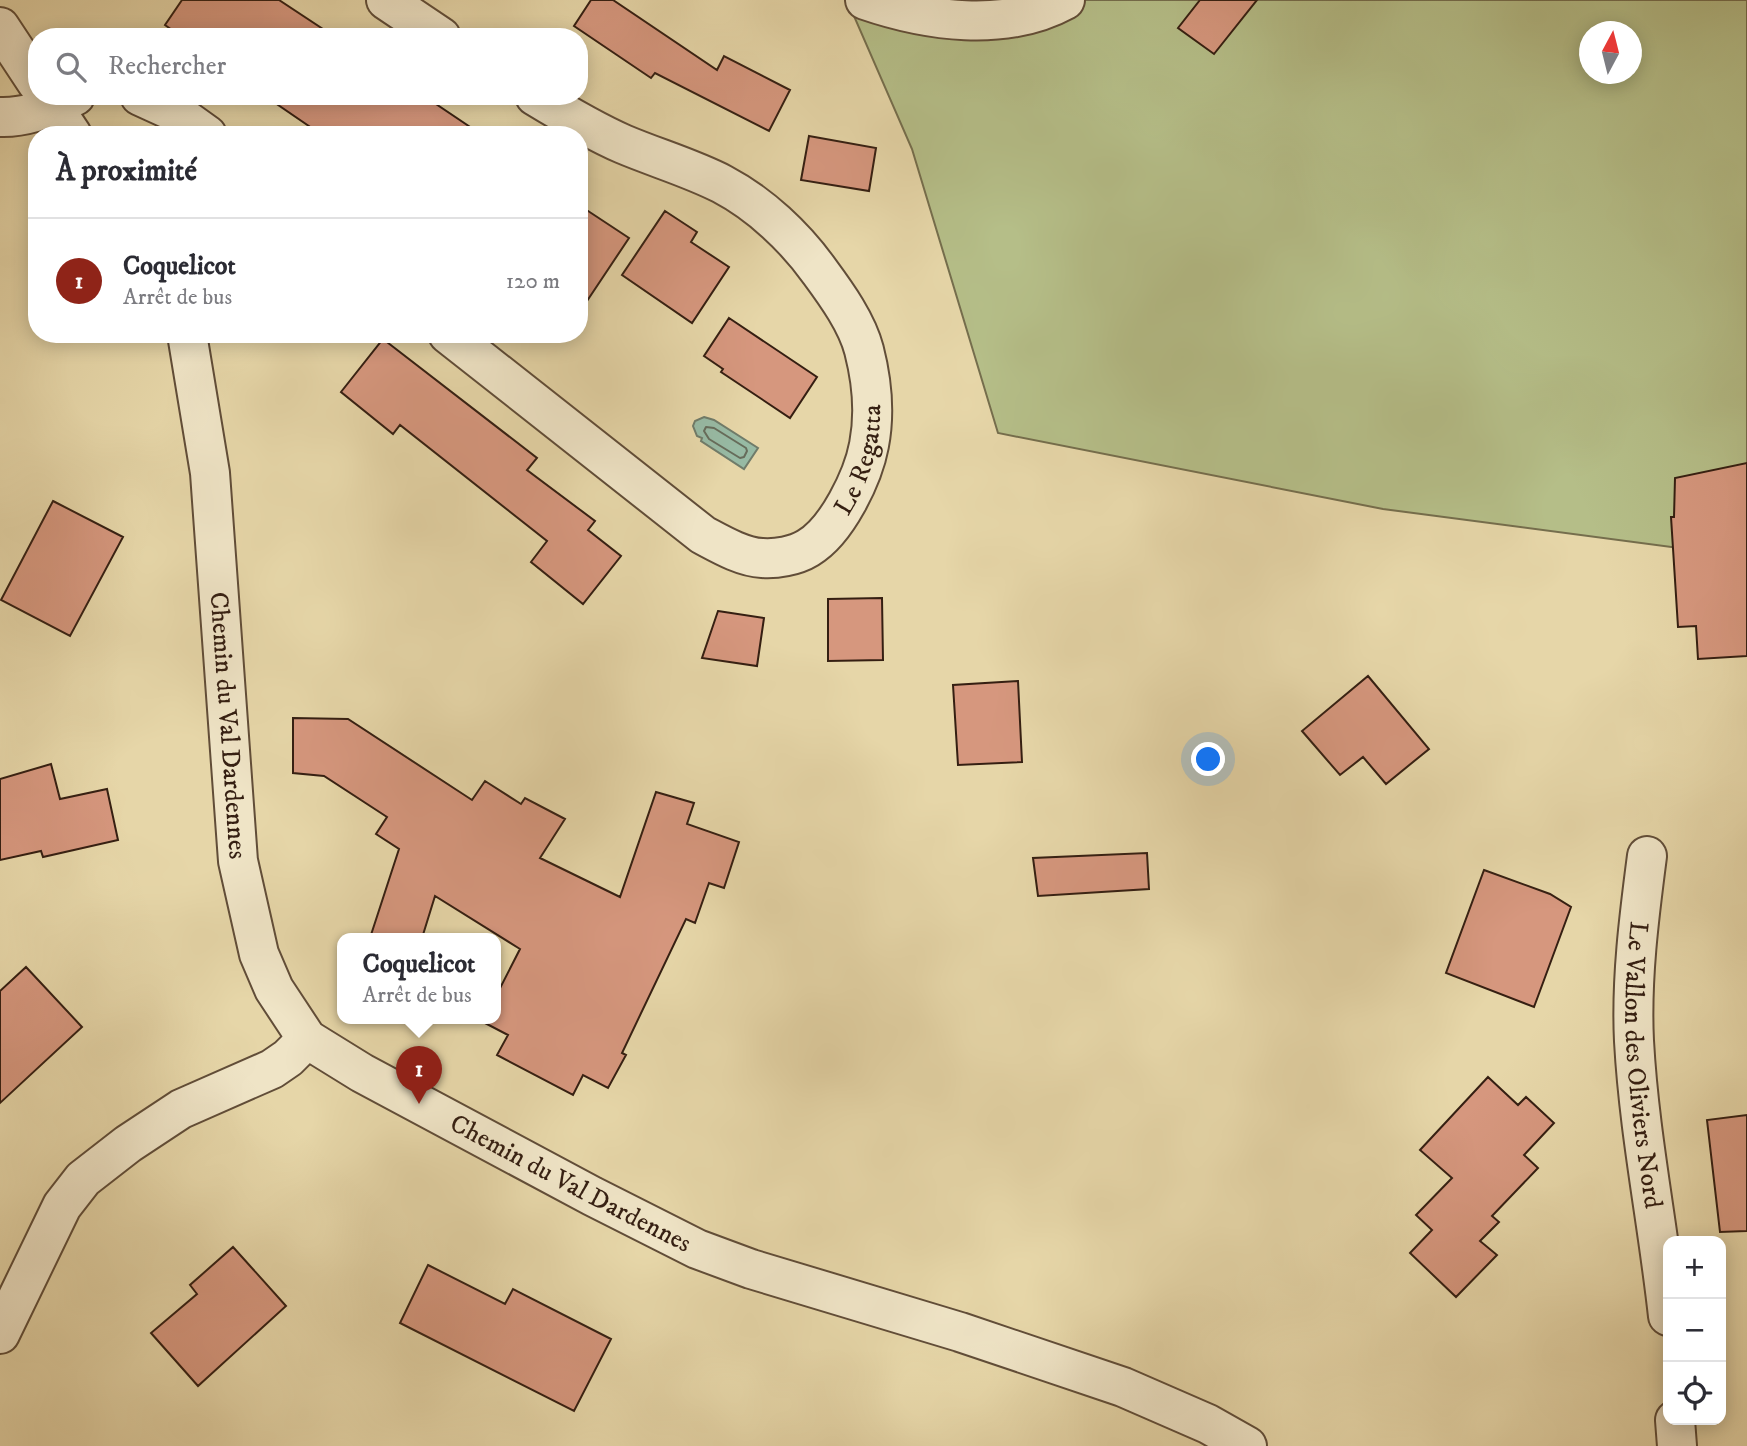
<!DOCTYPE html>
<html lang="fr">
<head>
<meta charset="utf-8">
<style>
  body { margin:0; font-family:"IM FELL DW Pica",serif; background:#f2f2f3; color:#2b2b33 }
  .controls { position:absolute; right:21px; bottom:21px; display:grid; overflow:hidden; border-radius:14px; box-shadow:0 4px 18px #0003 }
  .controls button { width:63px; height:63px; display:grid; place-items:center; padding:0; border:0; border-bottom:2px solid #e1e1e2; background:#fff; color:#2b2b33; font:35px sans-serif }
  .compass { position:absolute; left:1579px; top:21px; width:63px; height:63px; border-radius:50%; background:#fff; box-shadow:0 4px 18px #0003; rotate:7deg }
  .you { position:absolute; left:1209px; top:760px; width:24px; height:24px; margin:-18px; border:5px solid #fff; border-radius:50%; background:#1a73e8; box-shadow:0 0 0 10px #1a73e833 }
  .badge { display:grid; place-items:center; width:46px; height:46px; border-radius:50%; background:#8f2418; color:#fff; font-size:23px; font-weight:700 }
  .pin { position:absolute; translate:-50% -58px; filter:drop-shadow(0 2px 4px #0008) }
  .pin::after { content:''; position:absolute; top:37px; width:24px; height:21px; background:inherit; clip-path:polygon(0 0,100% 0,50% 100%) }
  .popup { position:absolute; left:337px; top:933px; width:164px; height:91px; box-sizing:border-box; display:grid; place-content:center; border-radius:14px; background:#fff; filter:drop-shadow(0 2px 5px #0005); font-size:23px; white-space:nowrap; color:#7c7c81 }
  .popup b { font-size:26px; color:#2b2b33 }
  .popup::after { content:''; position:absolute; left:50%; top:100%; margin-left:-14px; border:14px solid transparent; border-top-color:#fff }
  .list { margin:0; padding:0; list-style:none }
  h2 { display:flex; justify-content:space-between; align-items:center; height:91px; margin:0; padding:0 28px; font-size:30px }
  h2 small { font-size:23px; font-weight:400; color:#7c7c81 }
  .list li { display:grid; grid-template-columns:46px 1fr auto; gap:21px; align-items:center; box-sizing:border-box; height:126px; padding:0 28px; border-top:2px solid #e1e1e2 }
  .list b { display:block; font-size:26px; white-space:nowrap }
  .list p { margin:0; font-size:23px; white-space:nowrap; color:#7c7c81 }
  .list em { font-size:23px; font-style:normal; color:#7c7c81 }
  .icon { flex:none; width:38px; height:38px; fill:none; stroke:currentColor; stroke-width:2; stroke-linecap:round; stroke-linejoin:round }
  .map { position:relative; flex:none; width:1747px; height:1446px; overflow:hidden }
  .search { position:absolute; background:#fff; box-shadow:0 4px 18px #0003; left:28px; top:28px; width:560px; height:77px; display:flex; align-items:center; gap:18px; box-sizing:border-box; padding:0 24px; border-radius:28px; color:#7c7c81; font-size:26px }
  .panel { position:absolute; background:#fff; box-shadow:0 4px 18px #0003; left:28px; top:126px; width:560px; height:217px; border-radius:28px }
  .map>svg:first-child { display:block }
  .green { fill:#b5be88; stroke:#756e4d; stroke-width:2; fill-rule:evenodd }
  .water { fill:#97baa4; stroke:#707c6a; stroke-width:2 }
  .lines { fill:none; stroke-linecap:round; stroke-linejoin:round }
  .shore { stroke:#666c5b; stroke-width:2 }
  .building { fill:#d6977e; stroke:#351f12; stroke-width:2 }
  .minor-casing { stroke:#614d38; stroke-width:42 }
  .minor { stroke:#efe4c6; stroke-width:38 }
  .labels { text-anchor:middle; dominant-baseline:central; stroke-width:7; stroke-linejoin:round; paint-order:stroke }
  .street-label { font-size:26px; fill:#351f12; stroke:#efe4c6 }
</style>
</head>
<body>
<div class="map">
<svg width="1747" height="1446" viewBox="0 0 1747 1446">
  <rect width="100%" height="100%" fill="#e6d6a8"/>
  <filter id="stains"><feTurbulence type="fractalNoise" baseFrequency=".00286" numOctaves="4"/><feColorMatrix values="0 0 0 0 .2 0 0 0 0 .09 0 0 0 0 .02 0 0 0 .5 -.17"/></filter>
  <radialGradient id="worn" r=".72"><stop offset=".6" stop-color="#630" stop-opacity="0"/><stop offset="1" stop-color="#630" stop-opacity=".3"/></radialGradient>
  <path class="green" d="M 847,0 L 1747,0 L 1747,557 L 1383,509 L 998,433 L 912,149 ZM 1590,32 L 1632,32 L 1632,74 L 1590,74 Z"/>
  <path class="water" d="M 704,417 L 714,420 L 758,448 L 744,469 L 701,441 L 702,438 L 697,436 L 693,426 L 695,421 Z"/>
  <g class="lines">
    <path class="shore" d="M 706,427 L 714,428 L 746,448 L 747,451 L 744,457 L 740,458 L 709,439 L 704,431 Z"/>
  </g>
  <path class="building" d="M 182,0 L 279,0 L 335,37 L 182,37 L 165,25 Z
    M 591,0 L 613,0 L 717,70 L 724,56 L 790,90 L 769,131 L 655,73 L 651,78 L 574,26 Z
    M 1200,0 L 1257,0 L 1214,54 L 1178,28 Z
    M 265,96 L 424,96 L 482,135 L 322,135 Z
    M 809,136 L 876,148 L 869,191 L 801,180 Z
    M 579,205 L 629,238 L 579,313 Z
    M 665,211 L 697,232 L 691,242 L 729,267 L 692,323 L 622,275 Z
    M 729,318 L 817,377 L 790,418 L 721,372 L 723,369 L 704,356 Z
    M 383,339 L 537,458 L 527,470 L 595,521 L 588,530 L 621,556 L 583,604 L 531,562 L 547,541 L 400,425 L 393,434 L 341,392 Z
    M 1747,463 L 1747,656 L 1698,659 L 1696,626 L 1678,627 L 1671,517 L 1674,517 L 1675,478 Z
    M 53,501 L 123,537 L 70,636 L 1,600 Z
    M 882,598 L 883,660 L 828,661 L 828,599 Z
    M 718,611 L 764,618 L 757,666 L 702,658 Z
    M 1368,676 L 1429,749 L 1386,784 L 1363,757 L 1340,775 L 1302,731 Z
    M 1018,681 L 1022,762 L 958,765 L 953,685 Z
    M 293,718 L 348,719 L 472,800 L 485,781 L 521,804 L 525,798 L 565,819 L 540,858 L 620,897 L 656,792 L 694,803 L 687,824 L 739,842 L 724,888 L 709,883 L 695,923 L 686,919 L 622,1053 L 626,1055 L 608,1088 L 583,1075 L 573,1095 L 497,1055 L 508,1035 L 483,1022 L 485,1018 L 496,1018 L 496,996 L 520,949 L 435,896 L 422,938 L 370,938 L 399,849 L 376,834 L 387,817 L 324,776 L 293,773 Z
    M 51,764 L 60,799 L 107,789 L 118,840 L 43,857 L 41,851 L 0,860 L 0,779 Z
    M 1147,853 L 1149,889 L 1038,896 L 1033,858 Z
    M 1484,870 L 1550,894 L 1571,907 L 1534,1007 L 1446,973 Z
    M 26,967 L 82,1027 L 0,1103 L 0,991 Z
    M 1488,1077 L 1518,1105 L 1526,1097 L 1554,1123 L 1524,1155 L 1538,1168 L 1492,1216 L 1499,1222 L 1480,1241 L 1497,1255 L 1456,1297 L 1410,1253 L 1432,1230 L 1416,1215 L 1452,1178 L 1420,1150 Z
    M 1747,1115 L 1747,1231 L 1720,1232 L 1707,1120 Z
    M 233,1247 L 286,1306 L 198,1386 L 151,1333 L 197,1294 L 190,1285 Z
    M 428,1265 L 505,1304 L 513,1289 L 611,1339 L 574,1411 L 400,1323 Z"/>
  <g class="lines">
    <g class="minor-casing">
      <g id="minor">
        <path d="M 386,0 L 441,37"/>
        <path d="M 865,0 C 926,21 1005,33 1065,0"/>
        <path d="M 0,27 L 37,83"/>
        <path d="M 46,96 L 72,135"/>
        <path d="M 140,96 L 175,112 L 207,135"/>
        <path d="M 0,117 C 28,118 49,107 75,96"/>
        <path id="s1" d="M 187,334 L 210,473 L 238,861 L 259,954 L 274,989 L 307,1039 L 362,1073 L 592,1196 L 697,1249 L 751,1269 L 960,1332 L 1123,1387 L 1208,1424 L 1247,1446"/>
        <path id="s2" d="M 448,334 L 703,535 C 720,544 742,557 762,558 C 776,559 795,556 808,548 C 837,531 863,477 869,445 C 875,414 872,381 864,350 C 857,323 837,295 820,272 C 795,237 760,204 722,184 C 691,168 656,158 623,144 C 593,131 563,113 535,96"/>
        <path id="s3" d="M 1647,856 C 1639,917 1631,980 1634,1041 C 1639,1133 1658,1224 1668,1316"/>
        <path d="M 0,1334 L 62,1206 L 83,1179 L 128,1144 L 181,1109 L 272,1069 L 288,1058 L 307,1039"/>
        <path d="M 1675,1420 L 1677,1446"/>
      </g>
    </g>
    <use href="#minor" class="minor"/>
  </g>
  <g class="labels">
    <g class="street-label">
      <text stroke="none"><textPath href="#s2" startOffset="542">Le Regatta</textPath></text>
      <text stroke="none"><textPath href="#s1" startOffset="394">Chemin du Val Dardennes</textPath></text>
      <text stroke="none"><textPath href="#s3" startOffset="210">Le Vallon des Oliviers Nord</textPath></text>
      <text stroke="none"><textPath href="#s1" startOffset="1024">Chemin du Val Dardennes</textPath></text>
    </g>
  </g>
  <rect width="100%" height="100%" filter="url(#stains)"/>
  <rect width="100%" height="100%" fill="url(#worn)"/>
</svg>
<div class="controls">
<button>+</button>
<button>−</button>
<button><svg class="icon" aria-label="locate" viewBox="0 0 24 24"><circle cx="12" cy="12" r="6"/><path d="M12 2v4M12 18v4M2 12h4M18 12h4"/></svg></button>
</div>
<svg class="compass" viewBox="-18 -18 36 36"><path d="M0-13l5 13h-10z" fill="#e53935"/><path d="M0 13l5-13h-10z" fill="#7c7c81"/></svg>
<div class="you"></div>
<div class="pin badge" style="left:419px;top:1104px">1</div>
<div class="popup"><b>Coquelicot</b>Arrêt de bus</div>
<div class="search"><svg class="icon" aria-label="search" viewBox="0 0 24 24"><circle cx="10" cy="10" r="6"/><path d="M15 15l6 6"/></svg>Rechercher</div>
<section class="panel">
<h2>À proximité<small></small></h2>
<ul class="list">
<li><span class="badge">1</span><div><b>Coquelicot</b><p>Arrêt de bus</p></div><em>120 m</em></li>
</ul>
</section>
</div>
</body>
</html>
